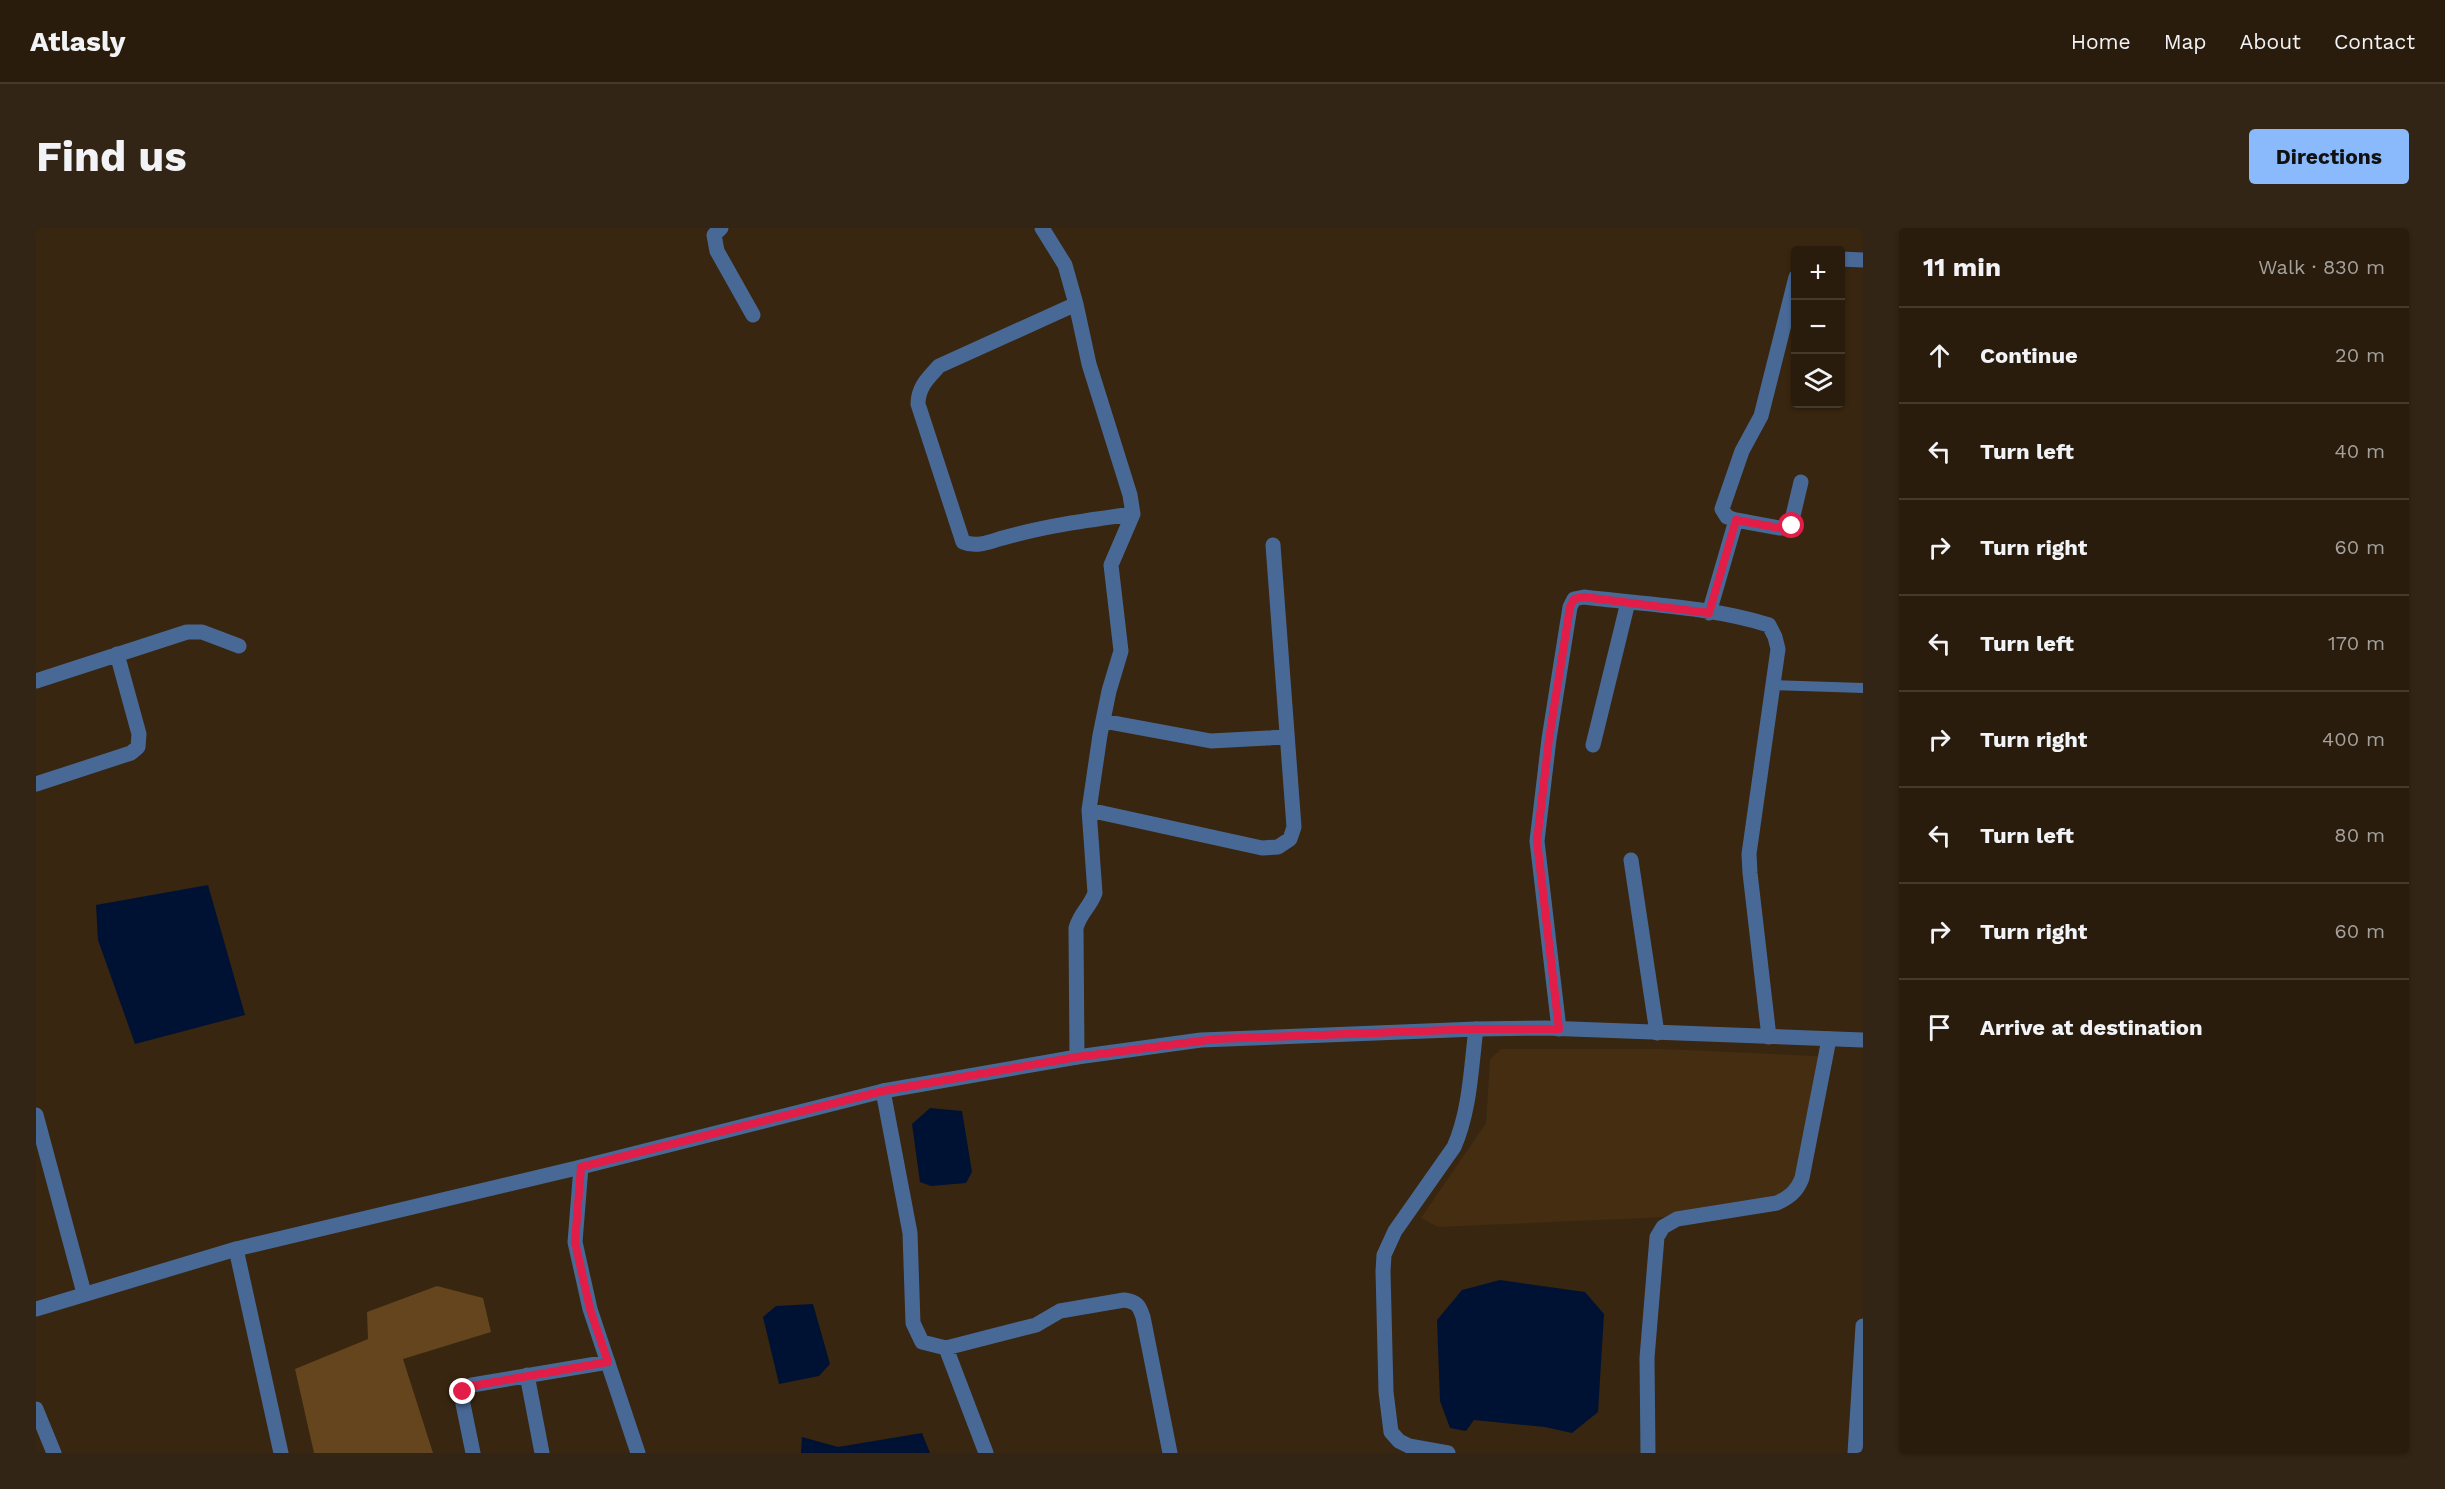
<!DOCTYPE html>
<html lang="en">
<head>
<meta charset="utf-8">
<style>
  body { margin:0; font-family:"Work Sans",sans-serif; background:#322515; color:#f1f3f6 }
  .controls { position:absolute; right:18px; top:18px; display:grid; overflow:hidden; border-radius:6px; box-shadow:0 2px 4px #0004 }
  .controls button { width:54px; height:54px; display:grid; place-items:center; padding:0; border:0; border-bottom:2px solid #463a2d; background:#2a1c0c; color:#f1f3f6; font:30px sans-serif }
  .stop { position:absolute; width:18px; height:18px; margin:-14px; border:4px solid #e11d48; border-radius:50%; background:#fff }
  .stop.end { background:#e11d48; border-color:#fff; box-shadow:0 2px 6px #0008 }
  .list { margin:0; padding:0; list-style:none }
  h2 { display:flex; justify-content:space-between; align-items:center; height:78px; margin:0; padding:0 24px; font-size:26px }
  h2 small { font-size:20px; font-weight:400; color:#a5a19d }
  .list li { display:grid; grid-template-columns:39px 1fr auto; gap:18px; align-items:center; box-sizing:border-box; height:96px; padding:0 24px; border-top:2px solid #463a2d }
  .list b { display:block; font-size:22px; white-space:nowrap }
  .list em { font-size:20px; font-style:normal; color:#a5a19d }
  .icon { flex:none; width:33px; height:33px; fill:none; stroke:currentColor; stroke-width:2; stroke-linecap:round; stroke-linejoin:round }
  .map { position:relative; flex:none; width:1827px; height:1225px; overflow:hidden; border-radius:6px }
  header { display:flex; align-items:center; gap:36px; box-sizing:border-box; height:84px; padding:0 30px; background:#2a1c0c; border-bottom:2px solid #463a2d }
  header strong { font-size:28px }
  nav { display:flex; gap:33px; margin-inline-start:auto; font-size:21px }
  .intro { display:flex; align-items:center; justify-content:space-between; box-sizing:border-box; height:144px; padding:0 36px }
  h1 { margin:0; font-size:42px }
  .button { padding:15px 27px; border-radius:6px; background:#8abafc; color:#111; font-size:21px; font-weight:700 }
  main { display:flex; gap:36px; padding:0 36px }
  aside { flex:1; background:#2a1c0c; border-radius:6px; box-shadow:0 2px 4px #0004 }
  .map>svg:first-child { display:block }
  .built { fill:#442d10 }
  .green { fill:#64451d }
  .water { fill:#001233 }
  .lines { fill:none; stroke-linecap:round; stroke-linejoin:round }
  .service { stroke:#486996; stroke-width:10 }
  .minor { stroke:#486996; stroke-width:15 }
  .tertiary { stroke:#486996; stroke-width:15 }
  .route { stroke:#e11d48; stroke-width:8 }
</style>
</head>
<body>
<header>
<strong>Atlasly</strong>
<nav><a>Home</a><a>Map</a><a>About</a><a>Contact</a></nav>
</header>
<div class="intro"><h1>Find us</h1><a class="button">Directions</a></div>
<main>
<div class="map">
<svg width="1827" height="1225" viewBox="0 0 1827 1225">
  <rect width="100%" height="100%" fill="#382610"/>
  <path class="built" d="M 1465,821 L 1628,821 L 1782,828 L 1757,960 L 1749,968 L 1631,989 L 1402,999 L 1385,990 L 1450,895 L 1454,831 Z"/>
  <path class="green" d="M 401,1058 L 447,1070 L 455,1104 L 367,1131 L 397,1225 L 278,1225 L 259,1141 L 332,1111 L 331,1084 Z"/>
  <path class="water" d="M 172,657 L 209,787 L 99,816 L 62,712 L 60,677 Z
    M 894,880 L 926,883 L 936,944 L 930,955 L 895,958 L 884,954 L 876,896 Z
    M 1464,1052 L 1549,1064 L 1568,1086 L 1562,1184 L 1536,1205 L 1509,1199 L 1438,1192 L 1430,1203 L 1414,1200 L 1404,1173 L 1401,1092 L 1426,1062 Z
    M 777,1076 L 794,1136 L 783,1148 L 743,1156 L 727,1089 L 740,1078 Z
    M 886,1205 L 894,1225 L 765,1225 L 766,1209 L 802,1219 Z"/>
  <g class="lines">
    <path class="service" d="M 1737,457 L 1827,460"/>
    <path class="minor" d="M 685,0 L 678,7 L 681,23 L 717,87
      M 1006,0 L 1029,37 L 1040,76 L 1053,136 L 1094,267 L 1097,286 L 1075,337 L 1085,423 L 1073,463 L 1064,507 L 1053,582 L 1059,665 C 1054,679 1044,685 1040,700 L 1041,829
      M 1804,31 L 1827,32
      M 1040,76 L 903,138 C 892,150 882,159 882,176 L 927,314 C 939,319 951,315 963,311 C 1008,298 1052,292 1097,286
      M 1700,292 L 1744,300 L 1754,300 L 1765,254
      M 1673,385 L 1700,292 L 1691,289 L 1686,281 L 1706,223 L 1725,188 L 1760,49
      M 0,453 L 151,404 L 166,404 L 203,418
      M 1067,493 L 1175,513 L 1250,509
      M 1557,517 L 1592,374
      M 0,556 L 95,525 L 102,519 L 103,506 L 81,426
      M 1053,582 L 1226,620 L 1242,619 L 1254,611 L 1258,599 L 1237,317
      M 1595,632 L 1621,805
      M 1523,801 L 1501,613 L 1513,511 L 1534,379 L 1538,371 L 1548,369 C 1606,376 1677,379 1733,397 L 1739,409 L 1742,421 L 1713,626 L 1714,645 L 1733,809
      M 847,863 L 874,1005 L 877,1095 L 886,1114 L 910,1120 L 950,1225
      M 0,887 L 48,1065
      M 545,939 L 539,1014 L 554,1081 L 602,1225
      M 200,1021 L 245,1225
      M 910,1120 L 1000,1097 L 1024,1083 L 1088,1072 C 1101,1074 1103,1077 1107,1089 L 1134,1225
      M 491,1147 L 506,1225
      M 0,1181 L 18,1225
      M 437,1225 L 427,1176 L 427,1164 L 436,1157 L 572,1134
      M 1412,1225 L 1373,1218 L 1363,1213 L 1355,1204 L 1350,1164 L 1347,1043 L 1348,1027 L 1359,1003 L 1418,919 C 1434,883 1435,840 1440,801
      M 1612,1225 L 1611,1130 L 1621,1009 L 1627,999 L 1641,991 L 1741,975 C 1754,969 1761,963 1766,950 L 1793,811
      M 1819,1225 L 1827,1098"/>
    <path class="tertiary" d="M 0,1081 L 200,1021 L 545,939 L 847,863 L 1041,829 L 1165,812 L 1440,801 L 1509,800 L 1827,812"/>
  </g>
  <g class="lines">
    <path class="route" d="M 427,1164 L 436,1158 L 572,1134 L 554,1081 L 539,1014 L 545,939 L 847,863 L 1041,829 L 1180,811 L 1440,801 L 1523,801 L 1501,613 L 1513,511 L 1534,379 L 1538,371 L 1548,369 L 1673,385 L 1700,292 L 1744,300 L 1756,298"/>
  </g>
</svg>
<div class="controls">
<button>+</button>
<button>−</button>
<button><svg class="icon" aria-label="layers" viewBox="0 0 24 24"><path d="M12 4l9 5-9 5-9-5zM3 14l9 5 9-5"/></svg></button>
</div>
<div class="stop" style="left:1756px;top:298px"></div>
<div class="stop end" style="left:427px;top:1164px"></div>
</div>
<aside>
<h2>11 min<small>Walk · 830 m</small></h2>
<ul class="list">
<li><svg class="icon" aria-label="ahead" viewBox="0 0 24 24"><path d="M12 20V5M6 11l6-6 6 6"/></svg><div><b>Continue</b></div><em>20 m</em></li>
<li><svg class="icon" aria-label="left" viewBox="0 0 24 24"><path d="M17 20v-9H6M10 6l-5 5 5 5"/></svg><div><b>Turn left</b></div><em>40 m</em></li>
<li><svg class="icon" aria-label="right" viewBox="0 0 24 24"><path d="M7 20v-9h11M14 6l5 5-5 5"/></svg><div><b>Turn right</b></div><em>60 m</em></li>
<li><svg class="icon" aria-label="left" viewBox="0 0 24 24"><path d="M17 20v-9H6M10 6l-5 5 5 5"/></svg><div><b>Turn left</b></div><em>170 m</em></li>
<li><svg class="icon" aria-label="right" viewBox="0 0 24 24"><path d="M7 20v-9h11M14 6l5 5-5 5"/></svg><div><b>Turn right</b></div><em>400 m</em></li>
<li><svg class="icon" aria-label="left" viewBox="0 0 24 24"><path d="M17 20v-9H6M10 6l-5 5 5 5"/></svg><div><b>Turn left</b></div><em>80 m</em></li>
<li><svg class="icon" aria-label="right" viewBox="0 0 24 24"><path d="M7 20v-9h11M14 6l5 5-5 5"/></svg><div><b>Turn right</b></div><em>60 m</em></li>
<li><svg class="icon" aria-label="arrive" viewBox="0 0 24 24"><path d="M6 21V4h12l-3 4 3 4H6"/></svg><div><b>Arrive at destination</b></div></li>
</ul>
</aside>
</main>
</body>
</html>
